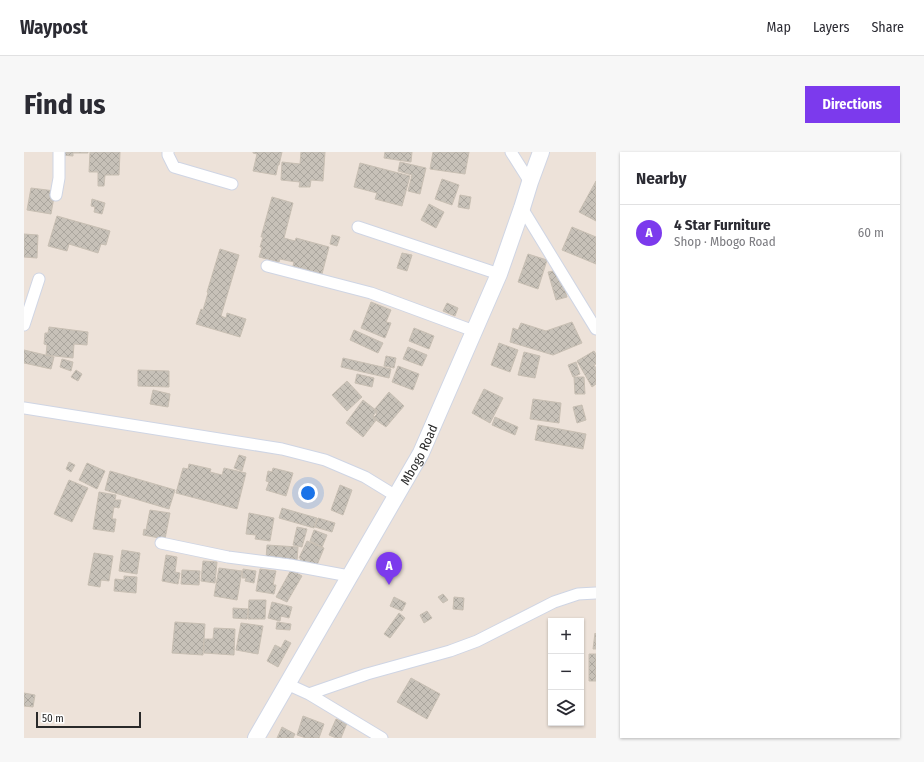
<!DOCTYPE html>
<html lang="en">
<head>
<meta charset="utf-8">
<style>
  body { margin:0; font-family:"Fira Sans Condensed",sans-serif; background:#f7f7f7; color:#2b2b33 }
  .controls { position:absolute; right:12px; bottom:12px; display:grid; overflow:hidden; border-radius:0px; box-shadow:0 1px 3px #0004 }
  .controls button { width:36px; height:36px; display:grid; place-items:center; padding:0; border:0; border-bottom:1px solid #e1e1e2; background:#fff; color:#2b2b33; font:20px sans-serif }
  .scale { position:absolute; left:12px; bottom:10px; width:105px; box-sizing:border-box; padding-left:4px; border:2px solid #292929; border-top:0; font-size:11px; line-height:14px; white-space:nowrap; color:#292929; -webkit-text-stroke:3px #fff; paint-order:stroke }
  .you { position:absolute; left:284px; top:341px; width:14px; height:14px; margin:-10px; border:3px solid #fff; border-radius:50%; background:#1a73e8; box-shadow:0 0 0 6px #1a73e833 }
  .badge { display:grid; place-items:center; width:26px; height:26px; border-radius:50%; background:#7c3aed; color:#fff; font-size:13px; font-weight:700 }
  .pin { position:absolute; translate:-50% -33px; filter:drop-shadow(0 1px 2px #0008) }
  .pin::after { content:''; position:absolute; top:21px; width:14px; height:12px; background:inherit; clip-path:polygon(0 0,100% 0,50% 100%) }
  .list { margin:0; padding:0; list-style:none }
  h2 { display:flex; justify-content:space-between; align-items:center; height:52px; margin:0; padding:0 16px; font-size:17px }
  h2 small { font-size:13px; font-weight:400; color:#7c7c81 }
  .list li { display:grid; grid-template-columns:26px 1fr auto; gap:12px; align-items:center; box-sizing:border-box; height:56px; padding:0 16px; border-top:1px solid #e1e1e2 }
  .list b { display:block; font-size:15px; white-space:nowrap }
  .list p { margin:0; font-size:13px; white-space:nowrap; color:#7c7c81 }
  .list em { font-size:13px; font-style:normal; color:#7c7c81 }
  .icon { flex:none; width:22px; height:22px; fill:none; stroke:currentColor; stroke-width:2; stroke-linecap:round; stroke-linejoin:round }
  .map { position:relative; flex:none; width:572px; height:586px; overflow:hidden; border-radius:0px }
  header { display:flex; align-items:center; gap:24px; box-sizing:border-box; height:56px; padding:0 20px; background:#fff; border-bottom:1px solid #e1e1e2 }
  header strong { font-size:19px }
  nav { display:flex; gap:22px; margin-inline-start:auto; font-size:14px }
  .intro { display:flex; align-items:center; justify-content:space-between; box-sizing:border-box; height:96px; padding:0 24px }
  h1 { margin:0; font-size:28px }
  .button { padding:10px 18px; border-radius:0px; background:#7c3aed; color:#fff; font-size:14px; font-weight:700 }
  main { display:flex; gap:24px; padding:0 24px }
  aside { flex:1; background:#fff; border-radius:0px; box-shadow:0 1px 3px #0004 }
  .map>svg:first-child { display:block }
  .building { fill:url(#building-cross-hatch); stroke:#c8bfb3 }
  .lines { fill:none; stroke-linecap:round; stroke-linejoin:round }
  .street-casing { stroke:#cfd5e4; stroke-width:13 }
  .secondary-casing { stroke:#cfd5e4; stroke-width:18 }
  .street { stroke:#fff; stroke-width:11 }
  .secondary { stroke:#fff; stroke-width:16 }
  .labels { text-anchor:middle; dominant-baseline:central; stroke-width:4; stroke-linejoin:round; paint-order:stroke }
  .street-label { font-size:13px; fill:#292929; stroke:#fff }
</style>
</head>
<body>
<header>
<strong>Waypost</strong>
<nav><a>Map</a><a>Layers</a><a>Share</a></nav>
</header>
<div class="intro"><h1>Find us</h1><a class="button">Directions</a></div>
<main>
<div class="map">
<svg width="572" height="586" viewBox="0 0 572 586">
  <defs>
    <pattern id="building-cross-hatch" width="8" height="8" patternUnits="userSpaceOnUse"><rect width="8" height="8" fill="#c7c1b8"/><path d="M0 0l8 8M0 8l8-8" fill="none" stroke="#aba69e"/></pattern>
  </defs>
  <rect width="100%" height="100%" fill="#ede2d9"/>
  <path class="building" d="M 38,0 L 64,0 L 64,1 L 49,1 L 49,4 L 38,3 Z
    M 66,0 L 96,0 L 95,23 L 81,23 L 80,34 L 74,34 L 74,20 L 65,20 Z
    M 229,0 L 258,0 L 255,13 L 254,13 L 252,23 L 229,19 L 233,2 L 229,1 Z
    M 277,0 L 301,0 L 299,29 L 287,28 L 286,35 L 275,35 L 276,30 L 257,28 L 258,10 L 276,12 Z
    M 361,0 L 388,0 L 387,10 L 360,6 Z
    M 409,0 L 445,0 L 441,22 L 406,17 Z
    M 376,10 L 402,16 L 396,42 L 384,39 L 388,23 L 374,19 Z
    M 336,11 L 386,24 L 378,54 L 351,47 L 353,41 L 330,35 Z
    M 418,27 L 435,33 L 428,53 L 411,47 Z
    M 572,29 L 572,69 L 555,60 Z
    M 7,36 L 31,39 L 27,62 L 3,58 Z
    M 436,43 L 447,45 L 445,57 L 434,55 Z
    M 248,45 L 269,51 L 260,86 L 271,89 L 272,86 L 305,95 L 298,122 L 269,114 L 270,110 L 256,107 L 255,110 L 235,105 L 238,95 L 236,95 L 239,85 L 237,85 Z
    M 68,47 L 81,51 L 78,62 L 70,60 L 71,55 L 67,54 Z
    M 405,52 L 420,60 L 412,76 L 397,68 Z
    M 33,64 L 86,79 L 82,93 L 77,92 L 74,101 L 45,92 L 43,99 L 24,94 Z
    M 548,75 L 572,85 L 572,112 L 538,98 Z
    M 0,82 L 14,83 L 13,106 L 0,105 Z
    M 308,83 L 316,85 L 313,94 L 306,92 Z
    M 196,97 L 215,103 L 197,164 L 202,166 L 203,161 L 222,167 L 216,185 L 172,172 L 177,157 L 179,158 L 184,141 L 183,140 Z
    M 378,101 L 388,103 L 383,119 L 373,116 Z
    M 504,102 L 523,108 L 514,137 L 494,130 Z
    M 535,118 L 543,145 L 532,148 L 524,120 Z
    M 347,150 L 367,158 L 362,170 L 367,171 L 361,186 L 337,176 Z
    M 423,151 L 434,156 L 431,164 L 419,159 Z
    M 548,170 L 558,191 L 529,203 L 486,190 L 489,176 L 494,178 L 497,171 L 522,179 Z
    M 25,175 L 64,180 L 63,193 L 50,192 L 49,206 L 22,203 L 23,193 L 20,192 L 21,181 L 24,181 Z
    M 390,176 L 410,184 L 405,197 L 385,189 Z
    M 330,178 L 359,191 L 354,201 L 326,188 Z
    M 475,191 L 494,198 L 486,220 L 467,213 Z
    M 384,195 L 403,203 L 398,214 L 379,207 Z
    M 0,198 L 30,205 L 27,217 L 0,211 Z
    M 570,199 L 572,202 L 572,212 L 570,213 L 572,216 L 572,232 L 568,235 L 553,209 Z
    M 500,200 L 516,204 L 511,226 L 494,223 Z
    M 362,204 L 372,206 L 370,216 L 360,214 Z
    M 319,206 L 367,217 L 365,226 L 317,215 Z
    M 38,207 L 49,210 L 47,219 L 36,215 Z
    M 552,210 L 556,222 L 549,225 L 544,213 Z
    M 374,214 L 395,222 L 389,238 L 368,230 Z
    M 52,218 L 58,222 L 54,229 L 47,225 Z
    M 114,218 L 145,219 L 145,235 L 114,234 Z
    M 333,222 L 350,226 L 348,235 L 331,231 Z
    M 550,225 L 560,225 L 561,242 L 551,242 Z
    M 323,229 L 338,245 L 323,259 L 308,243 Z
    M 460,237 L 479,246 L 466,271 L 448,261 Z
    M 129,238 L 146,242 L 144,255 L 126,252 Z
    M 365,240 L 380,254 L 362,275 L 349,266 L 353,262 L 350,258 Z
    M 509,247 L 537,251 L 535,271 L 506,267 Z
    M 339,248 L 353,259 L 349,264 L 353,267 L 339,285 L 322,271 Z
    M 558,253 L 562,268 L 553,271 L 549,255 Z
    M 471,265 L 494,275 L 491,283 L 468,273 Z
    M 514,273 L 562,282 L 559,297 L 511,288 Z
    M 215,303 L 222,305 L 218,319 L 210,316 Z
    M 45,310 L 51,313 L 47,320 L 42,317 Z
    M 63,311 L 81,319 L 73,337 L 55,328 Z
    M 165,312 L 187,317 L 186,320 L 198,323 L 200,316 L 222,321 L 213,357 L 152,341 L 159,316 L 164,317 Z
    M 249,316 L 269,321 L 262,344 L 242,338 L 245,330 L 242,329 L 244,319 L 248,320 Z
    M 86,319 L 151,338 L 145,357 L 81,338 Z
    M 45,328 L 64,336 L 48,370 L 30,362 Z
    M 316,333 L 328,338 L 319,363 L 307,358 Z
    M 75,340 L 92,343 L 91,348 L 97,348 L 95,356 L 90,355 L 88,367 L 92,367 L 90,380 L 69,377 Z
    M 258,356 L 293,366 L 290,376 L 255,366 Z
    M 126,358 L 146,361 L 141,387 L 119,383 L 120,377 L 122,378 Z
    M 225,361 L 250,366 L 246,389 L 231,387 L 232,383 L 222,382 Z
    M 294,366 L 311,371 L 308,380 L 291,375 Z
    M 273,375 L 283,377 L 278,395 L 269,393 Z
    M 290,378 L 303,383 L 298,395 L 286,389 Z
    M 283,389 L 300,396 L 293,413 L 285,410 L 283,415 L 275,411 L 277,406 L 275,406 Z
    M 243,393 L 274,395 L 273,409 L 242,407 Z
    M 98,398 L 116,401 L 113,422 L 95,419 Z
    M 70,401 L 89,404 L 85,429 L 77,428 L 76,435 L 64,433 Z
    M 142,403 L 153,405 L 151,420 L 156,421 L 154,432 L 138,429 Z
    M 179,409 L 193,410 L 191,431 L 177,429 Z
    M 195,416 L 218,419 L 213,448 L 190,444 Z
    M 219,417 L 232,419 L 230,431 L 221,429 L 222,426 L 218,426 Z
    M 236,417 L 252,419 L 249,433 L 252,433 L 250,442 L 232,439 Z
    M 158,418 L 176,419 L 175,433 L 157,432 Z
    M 267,418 L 278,424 L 263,450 L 252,445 Z
    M 100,424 L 113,425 L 112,441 L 90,439 L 91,427 L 100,428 Z
    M 419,442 L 424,448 L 419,451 L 414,445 Z
    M 370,445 L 382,451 L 378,459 L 366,454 Z
    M 430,445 L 440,446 L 439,458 L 429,457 Z
    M 225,448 L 242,448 L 241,467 L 224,467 Z
    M 248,450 L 268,455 L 265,466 L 257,464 L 256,469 L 244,466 Z
    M 209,456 L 224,457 L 223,467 L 209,466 Z
    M 403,459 L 408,466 L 400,471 L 396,463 Z
    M 375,461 L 381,466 L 366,486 L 360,482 Z
    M 151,470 L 181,472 L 179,503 L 148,501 Z
    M 253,470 L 267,472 L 266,478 L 252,477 Z
    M 217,471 L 239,474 L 234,502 L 212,498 Z
    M 190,476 L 211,477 L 210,503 L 180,501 L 180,487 L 189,487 Z
    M 571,481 L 572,482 L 572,497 L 569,497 Z
    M 261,488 L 267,491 L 254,515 L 243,509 L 251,493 L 257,496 Z
    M 565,502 L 572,502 L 572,529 L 565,529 Z
    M 387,526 L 416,542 L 403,567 L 373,550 Z
    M 0,541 L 11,543 L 9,555 L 0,554 Z
    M 279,564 L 300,572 L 295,586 L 282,586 L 273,583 Z
    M 312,567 L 323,571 L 317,586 L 312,586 L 305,583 Z
    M 258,575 L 271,582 L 269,586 L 253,586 Z"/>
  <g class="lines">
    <g class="street-casing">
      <path id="street" d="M 144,0 L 144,3 L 150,15 L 208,32
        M 487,0 L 506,30
        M 32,43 L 35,26 L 35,0
        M 498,56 L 572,177
        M 334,75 L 475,122
        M 243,114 L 347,141 L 450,179
        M 0,173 L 15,127
        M 0,256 L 258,297 L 301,308 L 341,325 L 372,344
        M 137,391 L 204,405 L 266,413 L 325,424
        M 263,532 L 285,542 L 358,586
        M 285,542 L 343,522 L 426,499 L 453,489 L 530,450 L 554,442 L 572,441"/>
    </g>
    <g class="secondary-casing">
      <g id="secondary">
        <path id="s1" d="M 232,586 L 397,301 L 475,122 L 498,56 L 506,30 L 517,0"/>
      </g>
    </g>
    <use href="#street" class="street"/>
    <use href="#secondary" class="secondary"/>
  </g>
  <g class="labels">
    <g class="street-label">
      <text stroke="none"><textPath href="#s1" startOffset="327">Mbogo Road</textPath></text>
    </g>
  </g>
</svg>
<div class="controls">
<button>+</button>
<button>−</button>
<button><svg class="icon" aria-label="layers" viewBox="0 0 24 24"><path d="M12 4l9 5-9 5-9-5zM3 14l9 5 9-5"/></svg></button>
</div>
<div class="scale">50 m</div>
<div class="you"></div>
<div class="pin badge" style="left:365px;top:433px">A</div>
</div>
<aside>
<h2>Nearby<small></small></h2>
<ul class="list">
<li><span class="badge">A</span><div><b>4 Star Furniture</b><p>Shop · Mbogo Road</p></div><em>60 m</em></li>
</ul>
</aside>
</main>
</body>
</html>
